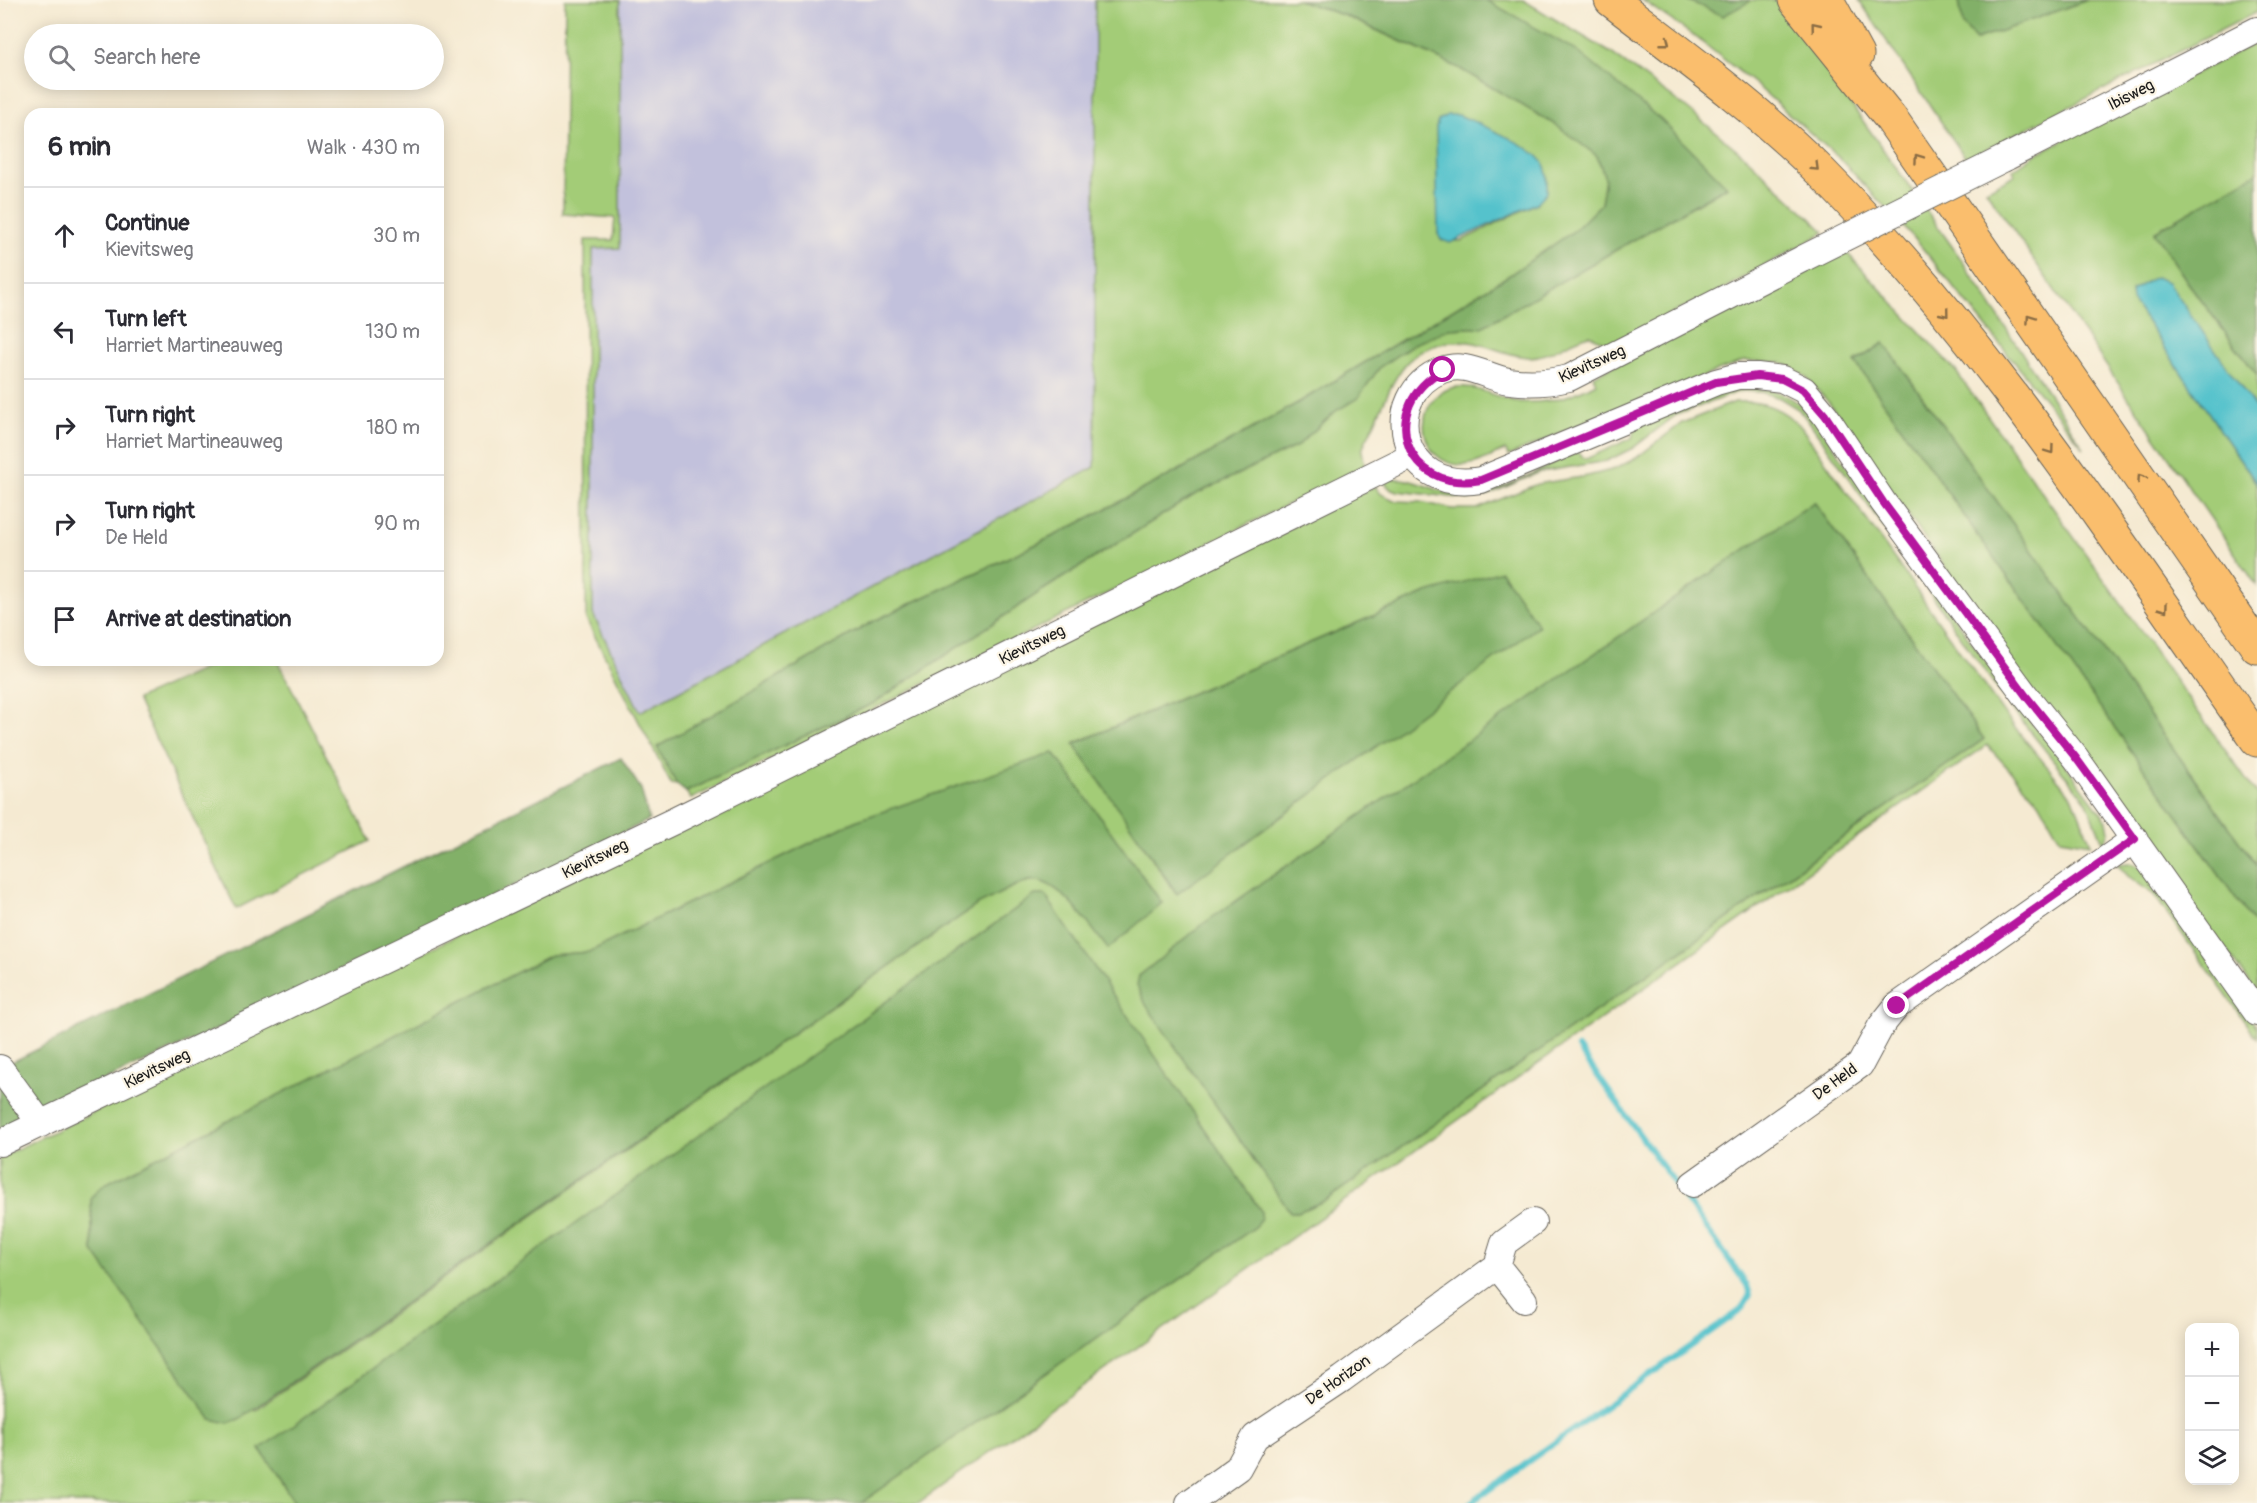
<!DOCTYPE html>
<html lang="en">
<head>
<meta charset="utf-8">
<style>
  body { margin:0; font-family:Pangolin,sans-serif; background:#f7f7f7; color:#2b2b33 }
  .controls { position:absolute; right:18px; bottom:18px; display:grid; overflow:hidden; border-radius:12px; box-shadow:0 3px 15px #0003 }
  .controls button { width:54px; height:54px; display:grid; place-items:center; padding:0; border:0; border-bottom:2px solid #e1e1e2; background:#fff; color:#2b2b33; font:30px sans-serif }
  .stop { position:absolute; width:18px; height:18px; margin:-14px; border:4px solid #b5179e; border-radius:50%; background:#fff }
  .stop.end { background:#b5179e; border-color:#fff; box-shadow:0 2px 6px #0008 }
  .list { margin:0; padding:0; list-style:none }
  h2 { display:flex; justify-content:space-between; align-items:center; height:78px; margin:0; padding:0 24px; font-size:26px }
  h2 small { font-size:20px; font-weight:400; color:#7c7c81 }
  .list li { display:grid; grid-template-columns:39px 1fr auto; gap:18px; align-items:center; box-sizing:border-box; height:96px; padding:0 24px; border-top:2px solid #e1e1e2 }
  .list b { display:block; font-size:22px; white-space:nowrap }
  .list p { margin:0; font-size:20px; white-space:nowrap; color:#7c7c81 }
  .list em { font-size:20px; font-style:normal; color:#7c7c81 }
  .icon { flex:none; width:33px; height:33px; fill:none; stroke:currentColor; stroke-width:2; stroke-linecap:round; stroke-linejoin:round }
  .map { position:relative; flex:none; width:2257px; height:1503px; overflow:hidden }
  .search { position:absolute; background:#fff; box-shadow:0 3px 15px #0003; left:24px; top:24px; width:420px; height:66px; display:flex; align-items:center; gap:15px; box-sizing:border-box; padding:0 21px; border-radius:33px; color:#7c7c81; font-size:22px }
  .panel { position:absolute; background:#fff; box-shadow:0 3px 15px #0003; left:24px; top:108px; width:420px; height:558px; border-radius:18px }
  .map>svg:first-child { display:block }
  .industrial { fill:#c2c1dc }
  .green { fill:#a3cc77; stroke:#60744a; stroke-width:1.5; fill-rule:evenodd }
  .forest { fill:#82b068; stroke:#4f6642; stroke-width:1.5 }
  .water { fill:#55c2cc; stroke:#386f74; stroke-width:1.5 }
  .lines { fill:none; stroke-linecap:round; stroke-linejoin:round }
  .stream { stroke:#55c2cc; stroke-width:6 }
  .minor-casing { stroke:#68645c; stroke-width:28 }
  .highway-casing { stroke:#68645c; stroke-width:35 }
  .minor { stroke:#fff; stroke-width:26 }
  .highway { stroke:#fabe6d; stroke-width:33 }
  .minor-bridge-casing { stroke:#68645c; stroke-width:28; stroke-linecap:butt }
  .minor-bridge { stroke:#fff; stroke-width:26 }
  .oneway { stroke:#8b6d44 }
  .route { stroke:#b5179e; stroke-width:8 }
  .labels { text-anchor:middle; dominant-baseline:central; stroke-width:4.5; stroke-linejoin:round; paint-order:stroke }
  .street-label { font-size:16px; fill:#1c1c1c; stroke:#fcf5e5 }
</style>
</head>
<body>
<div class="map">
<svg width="2257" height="1503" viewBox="0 0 2257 1503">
  <rect width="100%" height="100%" fill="#fcf5e5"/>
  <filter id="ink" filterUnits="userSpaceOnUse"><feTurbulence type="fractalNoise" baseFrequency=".0167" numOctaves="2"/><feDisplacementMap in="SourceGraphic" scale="12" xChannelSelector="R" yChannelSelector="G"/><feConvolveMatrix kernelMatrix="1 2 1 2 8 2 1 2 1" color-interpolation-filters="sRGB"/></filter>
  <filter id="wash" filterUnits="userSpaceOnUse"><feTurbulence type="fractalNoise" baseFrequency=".008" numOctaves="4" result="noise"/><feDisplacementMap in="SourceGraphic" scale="24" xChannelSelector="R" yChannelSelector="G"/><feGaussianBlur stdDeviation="1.35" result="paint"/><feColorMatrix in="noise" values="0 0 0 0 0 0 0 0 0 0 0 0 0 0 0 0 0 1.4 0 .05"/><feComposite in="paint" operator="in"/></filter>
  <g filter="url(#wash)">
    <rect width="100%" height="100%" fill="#f5ead2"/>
    <path class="industrial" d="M 620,0 L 1095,0 L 1095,467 L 640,712 L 593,614 L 593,249 L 620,247 Z"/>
    <path class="green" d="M 565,0 L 620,0 L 620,248 L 593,249 L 593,614 L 640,712 L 1095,467 L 1095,0 L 1298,0 L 1345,16 L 1457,67 L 1556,125 L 1597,156 L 1605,178 L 1601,204 L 1575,230 L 1508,276 L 1301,401 L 1178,471 L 1060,533 L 874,621 L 657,747 L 677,785 L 671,784 L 586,619 L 585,240 L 613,240 L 615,218 L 563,214 ZM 1439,121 L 1537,203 L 1461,241 L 1442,240 L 1438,234 Z
      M 1486,0 L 1523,0 L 1611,53 L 1684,106 L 1747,158 L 1825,232 L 1725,288 L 1609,344 L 1590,335 C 1568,340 1553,356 1530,357 C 1508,357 1489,344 1468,342 C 1395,337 1392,395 1365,442 L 1362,451 L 1365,466 L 691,799 L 686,792 L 874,703 L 1043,590 L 1194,495 L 1297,446 L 1337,410 L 1357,399 L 1380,367 L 1412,345 L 1449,329 L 1482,327 L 1726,187 L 1661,120 Z
      M 1642,0 L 1687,0 L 1723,16 L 1748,0 L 1777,0 L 1961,259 L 2084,448 L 1915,239 L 1839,158 L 1756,85 L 1697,38 Z
      M 1859,0 L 1959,0 L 1963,25 L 1976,40 L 2087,0 L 2257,0 L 2257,12 L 1966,159 Z
      M 2257,42 L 2257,173 L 2154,232 L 2189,284 L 2257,375 L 2257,410 L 2231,374 L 2131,291 L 2132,300 L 2257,484 L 2257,586 L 1986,190 L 2015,175 L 2013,170 L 2038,153 Z
      M 1847,253 L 1955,370 L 2257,795 L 2257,866 L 1884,343 L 1855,362 L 2257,928 L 2257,992 L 2038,699 L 1830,404 L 1806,377 L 1793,368 L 1780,362 L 1744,361 L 1609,412 L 1509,456 L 1505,450 C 1492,456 1477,465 1462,465 C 1421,465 1410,408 1446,390 C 1470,379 1496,400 1521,402 C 1548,404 1573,396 1596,383 L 1593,376 L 1791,278 Z
      M 1729,387 C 1764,388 1782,387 1809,412 L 2017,706 L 2051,745 L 2107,821 L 2109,832 L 2104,844 L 2087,802 L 2008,704 L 1808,420 L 1798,409 L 1780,398 L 1761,392 L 1740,391 L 1676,415 L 1633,448 L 1607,461 L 1540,472 L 1488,495 L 1469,499 L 1397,491 L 1389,488 L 1384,481 C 1411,471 1438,498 1470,495 C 1499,494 1549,464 1577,452 L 1586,459 L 1632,438 L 1638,423 Z
      M 1735,402 C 1763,400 1782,408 1801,427 L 2004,714 L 2073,798 L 2091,844 L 2060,839 L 2039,802 L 1987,745 L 918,1503 L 861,1503 L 1255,1227 L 1261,1211 L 1243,1187 L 260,1449 L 295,1503 L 0,1503 L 0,1157 L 205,1059 L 1375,486 L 1381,494 L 1396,501 L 1421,502 L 1452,509 L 1477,509 L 1537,484 L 1588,476 L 1615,469 L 1636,458 L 1682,423 ZM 1814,502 L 1984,739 L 1326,1200 L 1298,1212 L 1290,1212 L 1139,976 ZM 1427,593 L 1177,894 L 1176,894 L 1075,743 ZM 893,809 L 1162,902 L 1108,948 C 1091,928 1058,875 1029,881 C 1012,885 993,898 977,905 L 255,1410 L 93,1251 L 91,1197 L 105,1184 L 551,955 L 589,952 L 855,821 Z
      M 224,660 L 277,660 L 370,841 L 236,909 L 137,699 Z
      M 2130,863 L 2141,867 L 2156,886 L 2257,1027 L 2257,1038 L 2154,895 L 2128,876 L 2117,864 Z"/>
    <path class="forest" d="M 1298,0 L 1486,0 L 1577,51 L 1661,120 L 1727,186 L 1482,327 L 1449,329 L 1412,345 L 1380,367 L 1357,399 L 1337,410 L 1297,446 L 1194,495 L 1043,590 L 874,703 L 686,792 L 677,785 L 657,747 L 874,621 L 1060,533 L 1178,471 L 1301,401 L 1508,276 L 1575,230 L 1601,204 L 1605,178 L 1597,156 L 1556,125 L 1457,67 L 1346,16 Z
      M 1687,0 L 1748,0 L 1749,2 L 1723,16 Z
      M 1959,0 L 2087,0 L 1976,40 L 1963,25 Z
      M 2257,173 L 2257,375 L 2189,284 L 2154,232 Z
      M 1884,343 L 2257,866 L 2257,928 L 1855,362 Z
      M 1814,502 L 1984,739 L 1326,1200 L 1298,1212 L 1290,1212 L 1146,1005 L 1137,985 L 1139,976 L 1207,921 Z
      M 1501,571 L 1539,626 L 1177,894 L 1074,744 L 1427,593 Z
      M 1054,753 L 1162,903 L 1108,949 C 1091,928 1058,875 1029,881 C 1012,885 993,898 977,905 L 239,1419 L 228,1423 L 211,1419 L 93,1251 L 91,1197 L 105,1184 L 551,955 L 589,952 L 855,821 Z
      M 621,758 L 641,789 L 649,820 L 215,1030 L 42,1109 L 8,1064 Z
      M 1035,895 L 1045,895 L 1261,1211 L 1261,1219 L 1255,1227 L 861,1503 L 295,1503 L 260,1449 Z
      M 0,1084 L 23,1118 L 0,1129 Z"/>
    <path class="water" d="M 1447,115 L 1459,115 C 1478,124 1535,146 1544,164 C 1548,171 1547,183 1547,192 L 1537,203 L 1450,243 L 1442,240 L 1438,234 L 1436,128 L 1438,121 Z
      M 2155,277 L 2168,282 L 2257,410 L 2257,484 L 2132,300 L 2131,291 Z"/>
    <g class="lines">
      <path class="stream" d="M 1470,1503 L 1741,1310 L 1750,1295 L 1747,1285 L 1578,1048"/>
    </g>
  </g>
  <g filter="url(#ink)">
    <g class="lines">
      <g class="minor-casing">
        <path id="minor" d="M 2005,158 L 2257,30
          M 1804,258 L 1569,378 C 1548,383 1530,384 1509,381 C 1486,377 1466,361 1442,370 C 1379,395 1398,495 1481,480 L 1716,382 L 1738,376 L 1757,376 L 1782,379 L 1804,390 L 1825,415 L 1883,502 L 2026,696 L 2076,758 L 2257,1013
          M 0,1068 L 41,1124
          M 0,1143 L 674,821 L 1413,455
          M 1693,1184 L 1860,1065 L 1881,1026 L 1897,1006 L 2135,839
          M 1497,1266 L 1524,1300
          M 1189,1503 L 1238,1468 L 1255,1437 L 1342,1379 L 1497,1266 L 1504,1243 L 1533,1222"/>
      </g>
      <g class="highway-casing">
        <path id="highway" d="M 1611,0 C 1683,55 1758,109 1822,173 C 1989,342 2120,546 2257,740
          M 1795,0 L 1892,120 L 2257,647
          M 1827,0 L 1857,55"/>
      </g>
      <use href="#minor" class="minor"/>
      <use href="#highway" class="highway"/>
      <g class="minor-bridge-casing">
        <path id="minor-bridge" d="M 1804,258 L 2005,158"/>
      </g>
      <use href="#minor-bridge" class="minor-bridge"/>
    </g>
    <defs><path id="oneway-chevron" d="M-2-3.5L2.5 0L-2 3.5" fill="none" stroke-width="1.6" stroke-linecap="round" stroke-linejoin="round" transform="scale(1.5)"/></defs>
    <g class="oneway">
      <use href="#oneway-chevron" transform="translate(1815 26) rotate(-129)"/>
      <use href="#oneway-chevron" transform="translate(1666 42) rotate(38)"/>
      <use href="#oneway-chevron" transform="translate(1918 158) rotate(-125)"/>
      <use href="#oneway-chevron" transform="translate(1815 167) rotate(44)"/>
      <use href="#oneway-chevron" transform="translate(1945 313) rotate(51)"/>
      <use href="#oneway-chevron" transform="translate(2030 318) rotate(-125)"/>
      <use href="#oneway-chevron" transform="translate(2050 450) rotate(54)"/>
      <use href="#oneway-chevron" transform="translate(2141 478) rotate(-124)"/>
      <use href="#oneway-chevron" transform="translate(2164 608) rotate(55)"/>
    </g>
  </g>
  <g class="lines" filter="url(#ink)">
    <path class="route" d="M 1443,370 C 1376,407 1404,494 1481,480 L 1716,382 L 1757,376 L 1782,379 L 1803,390 L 1825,415 L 1883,502 L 2026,696 L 2076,758 L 2135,839 L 1897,1006"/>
  </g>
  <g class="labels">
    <g class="street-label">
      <text transform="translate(2131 95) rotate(-27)">Ibisweg</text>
      <text transform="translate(1592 364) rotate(-24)">Kievitsweg</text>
      <text transform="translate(1032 645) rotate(-26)">Kievitsweg</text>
      <text transform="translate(595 859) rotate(-26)">Kievitsweg</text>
      <text transform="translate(157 1069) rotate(-26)">Kievitsweg</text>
      <text transform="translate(1835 1082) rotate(-36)">De Held</text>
      <text transform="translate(1338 1380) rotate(-35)">De Horizon</text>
    </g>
  </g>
</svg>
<div class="controls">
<button>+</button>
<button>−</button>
<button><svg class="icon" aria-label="layers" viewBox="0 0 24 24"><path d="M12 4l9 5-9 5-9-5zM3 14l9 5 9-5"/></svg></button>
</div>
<div class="stop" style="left:1443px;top:370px"></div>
<div class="stop end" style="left:1897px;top:1006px"></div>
<div class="search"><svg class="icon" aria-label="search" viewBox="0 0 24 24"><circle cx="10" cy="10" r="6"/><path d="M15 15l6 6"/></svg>Search here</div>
<section class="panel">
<h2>6 min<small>Walk · 430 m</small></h2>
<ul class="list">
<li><svg class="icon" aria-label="ahead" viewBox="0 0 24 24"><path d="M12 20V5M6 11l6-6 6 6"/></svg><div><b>Continue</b><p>Kievitsweg</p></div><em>30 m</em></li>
<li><svg class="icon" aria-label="left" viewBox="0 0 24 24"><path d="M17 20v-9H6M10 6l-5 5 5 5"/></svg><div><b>Turn left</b><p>Harriet Martineauweg</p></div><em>130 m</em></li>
<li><svg class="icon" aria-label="right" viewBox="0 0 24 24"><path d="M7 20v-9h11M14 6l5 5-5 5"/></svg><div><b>Turn right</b><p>Harriet Martineauweg</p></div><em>180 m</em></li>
<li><svg class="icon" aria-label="right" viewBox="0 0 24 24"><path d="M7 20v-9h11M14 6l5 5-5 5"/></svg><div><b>Turn right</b><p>De Held</p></div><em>90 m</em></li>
<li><svg class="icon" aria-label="arrive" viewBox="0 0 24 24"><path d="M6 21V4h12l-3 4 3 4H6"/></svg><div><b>Arrive at destination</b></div></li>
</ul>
</section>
</div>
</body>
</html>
